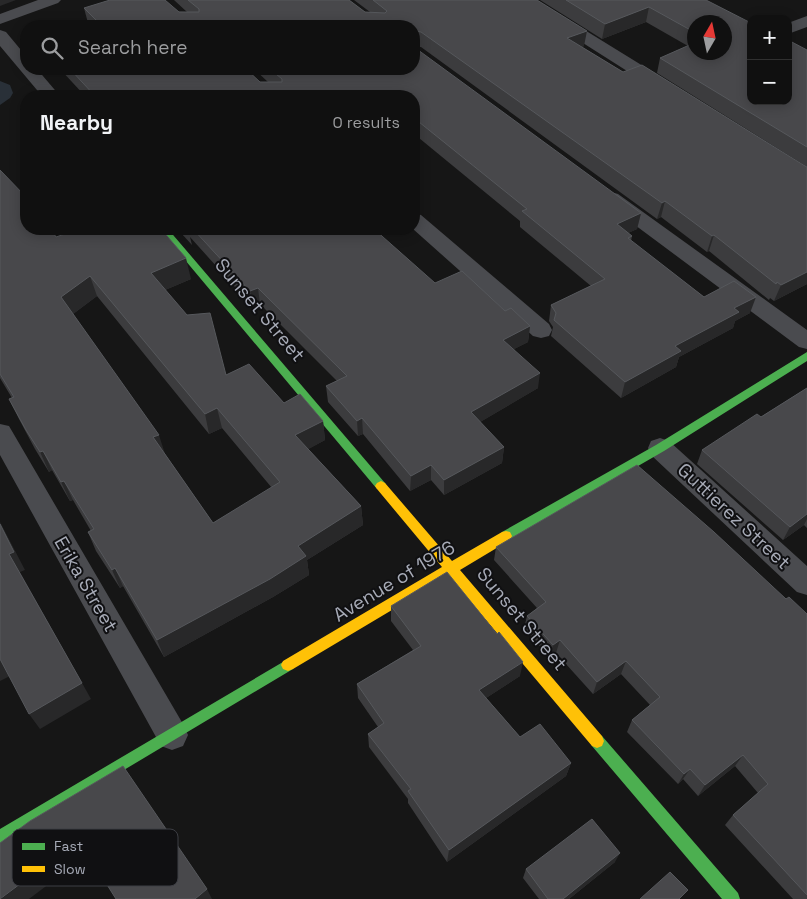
<!DOCTYPE html>
<html lang="en">
<head>
<meta charset="utf-8">
<style>
  body { margin:0; font-family:"Space Grotesk",sans-serif; background:#191919; color:#f1f3f6 }
  .controls { position:absolute; right:15px; top:15px; display:grid; overflow:hidden; border-radius:10px; box-shadow:0 2px 12px #0003 }
  .controls button { width:45px; height:45px; display:grid; place-items:center; padding:0; border:0; border-bottom:1px solid #303030; background:#101010; color:#f1f3f6; font:25px sans-serif }
  .compass { position:absolute; left:687px; top:15px; width:45px; height:45px; border-radius:50%; background:#101010; box-shadow:0 2px 12px #0003; rotate:9deg }
  .list { margin:0; padding:0; list-style:none }
  h2 { display:flex; justify-content:space-between; align-items:center; height:65px; margin:0; padding:0 20px; font-size:21px }
  h2 small { font-size:16px; font-weight:400; color:#9c9d9f }
  .icon { flex:none; width:28px; height:28px; fill:none; stroke:currentColor; stroke-width:2; stroke-linecap:round; stroke-linejoin:round }
  .map { position:relative; flex:none; width:807px; height:899px; overflow:hidden }
  .search { position:absolute; background:#101010; box-shadow:0 2px 12px #0003; left:20px; top:20px; width:400px; height:55px; display:flex; align-items:center; gap:12px; box-sizing:border-box; padding:0 18px; border-radius:20px; color:#9c9d9f; font-size:19px }
  .panel { position:absolute; background:#101010; box-shadow:0 2px 12px #0003; left:20px; top:90px; width:400px; height:145px; border-radius:20px }
  .map>svg:first-child { display:block }
  .water { fill:#293038 }
  .lines { fill:none; stroke-linecap:round; stroke-linejoin:round }
  .street { fill:#4a4b4f; fill-rule:evenodd }
  .fast { fill:#4caf50; fill-rule:evenodd }
  .slow { fill:#ffc107; fill-rule:evenodd }
  .wall { fill:#3c3c3e; fill-rule:evenodd }
  .shaded-wall { fill:#282829 }
  .building { fill:#48484b; stroke:#56585c; fill-rule:evenodd }
  .labels { text-anchor:middle; dominant-baseline:central; stroke-width:4; stroke-linejoin:round; paint-order:stroke }
  .street-label { font-size:19px; fill:#a7abb7; stroke:#101012 }
  .key { fill:#101012; stroke:#3d3e44; stroke-width:1 }
  .key-label { font-size:14px; fill:#a7abb7 }
</style>
</head>
<body>
<div class="map">
<svg width="807" height="899" viewBox="0 0 807 899">
  <rect width="100%" height="100%" fill="#161616"/>
  <path class="water" d="M 0,81 L 10,85 L 13,93 L 10,98 L 0,105 Z"/>
  <g class="lines">
    <path class="street" d="M 38,0 L 61,0 L 58,3 L 0,24 L 0,14 Z
      M 517,0 L 536,0 L 669,82 L 672,86 L 669,90 L 663,91 L 657,90 L 520,3 Z
      M 807,16 L 807,27 L 788,34 L 788,23 Z
      M 0,30 L 6,32 L 26,56 L 26,69 L 37,69 L 60,96 L 42,96 L 0,46 Z
      M 611,192 L 618,194 L 807,330 L 807,349 L 799,347 L 604,202 L 601,198 L 604,194 Z
      M 414,213 L 421,215 L 549,324 L 552,330 L 549,336 L 541,338 L 533,336 L 413,229 Z
      M 0,424 L 9,426 L 183,724 L 188,735 L 183,746 L 172,750 L 161,746 L 0,455 Z
      M 660,438 L 669,441 L 807,566 L 807,595 L 797,592 L 651,455 L 648,448 L 651,441 Z"/>
    <path class="fast" d="M 159,229 L 168,229 L 385,483 L 387,486 L 385,489 L 377,489 Z
      M 807,352 L 807,361 L 664,451 L 510,540 L 506,541 L 502,540 L 500,536 L 502,532 L 656,445 Z
      M 288,659 L 293,661 L 295,665 L 293,669 L 0,844 L 0,829 Z
      M 597,734 L 602,736 L 738,893 L 740,899 L 722,899 L 592,746 L 590,741 L 592,736 Z"/>
    <path class="slow" d="M 381,481 L 385,483 L 452,561 L 502,532 L 506,531 L 510,532 L 512,536 L 510,540 L 460,570 L 602,736 L 604,741 L 602,746 L 597,748 L 592,746 L 449,576 L 293,669 L 288,671 L 283,669 L 281,665 L 283,661 L 442,567 L 377,489 L 375,486 L 377,483 Z"/>
  </g>
  <path class="wall" d="M 174,0 L 349,0 L 365,12 L 370,12 L 354,0 L 537,0 L 584,46 L 582,47 L 623,72 L 807,167 L 807,284 L 774,301 L 770,298 L 769,300 L 709,251 L 707,252 L 661,217 L 657,219 L 421,47 L 414,47 L 414,26 L 91,26 L 88,23 L 84,8 L 187,12 Z
    M 540,0 L 706,0 L 751,101 L 807,50 L 807,167 L 657,73 L 660,58 L 688,46 L 646,22 L 602,39 ZM 694,22 L 724,52 L 694,52 Z
    M 60,69 L 246,69 L 260,82 L 268,82 L 254,69 L 414,69 L 641,213 L 637,229 L 628,233 L 632,236 L 631,241 L 704,297 L 750,313 L 735,321 L 733,328 L 679,357 L 676,367 L 621,398 L 551,336 L 553,327 L 549,321 L 551,305 L 591,286 L 520,227 L 520,221 L 419,138 L 414,140 L 414,96 L 85,96 Z
    M 0,170 L 56,237 L 121,234 L 191,279 L 165,290 L 226,375 L 323,421 L 325,440 L 308,449 L 361,506 L 363,525 L 307,560 L 309,575 L 273,597 L 164,657 L 123,586 L 120,588 L 96,551 L 88,532 L 91,531 L 73,500 L 70,501 L 52,470 L 49,472 L 35,449 L 19,419 L 9,399 L 12,398 L 0,378 ZM 97,296 L 209,434 L 222,428 L 272,488 L 213,523 L 165,454 L 73,314 Z
    M 180,229 L 291,229 L 296,234 L 435,283 L 505,311 L 530,326 L 528,342 L 514,349 L 538,388 L 480,422 L 504,447 L 502,463 L 444,495 L 431,480 L 410,491 L 363,434 L 358,436 L 328,402 L 326,386 L 337,381 L 260,304 L 253,307 L 190,237 L 192,245 L 181,233 Z
    M 807,388 L 807,528 L 804,525 L 783,540 L 697,464 L 702,450 L 761,417 Z
    M 496,547 L 786,599 L 807,614 L 807,899 L 793,899 L 725,825 L 733,815 L 758,793 L 735,766 L 698,796 L 683,779 L 678,784 L 627,732 L 632,720 L 650,705 L 621,674 L 593,694 L 556,653 L 549,657 L 524,628 L 527,616 L 537,608 L 494,560 Z
    M 391,606 L 520,676 L 486,698 L 520,737 L 571,763 L 566,776 L 447,862 L 408,803 L 408,799 L 369,747 L 368,734 L 378,727 L 358,698 L 357,684 L 413,650 L 391,621 Z
    M 615,862 L 569,899 L 539,899 L 523,878 L 526,869 Z"/>
  <path class="shaded-wall" d="M 0,0 L 16,0 L 0,6 Z
    M 649,7 L 646,22 L 602,39 L 605,24 Z
    M 587,31 L 584,46 L 565,53 L 567,38 Z
    M 419,122 L 419,138 L 414,140 L 414,124 Z
    M 665,201 L 661,217 L 657,219 L 662,203 Z
    M 641,213 L 637,229 L 613,240 L 617,224 Z
    M 714,235 L 709,251 L 707,252 L 712,236 Z
    M 186,258 L 191,279 L 156,294 L 151,273 Z
    M 807,272 L 807,284 L 774,301 L 781,285 Z
    M 90,276 L 97,296 L 69,317 L 61,297 Z
    M 258,288 L 260,304 L 253,307 L 250,291 Z
    M 756,297 L 750,313 L 735,321 L 733,328 L 679,357 L 676,367 L 621,398 L 625,382 L 675,346 L 734,308 Z
    M 530,326 L 528,342 L 501,356 L 503,340 Z
    M 540,373 L 538,388 L 470,428 L 471,412 Z
    M 217,408 L 222,428 L 209,434 L 205,414 Z
    M 362,418 L 363,434 L 358,436 L 357,421 Z
    M 323,421 L 325,440 L 298,455 L 295,435 Z
    M 159,435 L 165,454 L 153,437 Z
    M 504,447 L 502,463 L 444,495 L 444,480 Z
    M 43,451 L 52,470 L 49,472 L 40,452 Z
    M 431,465 L 431,480 L 410,491 L 411,476 Z
    M 64,481 L 73,500 L 70,501 L 61,482 Z
    M 361,506 L 363,525 L 307,560 L 309,575 L 273,597 L 164,657 L 157,640 L 298,546 Z
    M 807,514 L 807,519 L 804,525 L 783,540 L 790,527 Z
    M 0,522 L 25,570 L 20,572 L 91,699 L 40,729 L 29,714 L 9,554 L 0,524 Z
    M 115,568 L 123,586 L 120,588 L 112,570 Z
    M 560,640 L 556,653 L 549,657 L 553,645 Z
    M 0,659 L 12,675 L 0,681 Z
    M 626,661 L 621,674 L 593,694 L 597,682 Z
    M 523,662 L 520,676 L 477,704 L 479,690 Z
    M 743,755 L 735,766 L 698,796 L 705,785 Z
    M 571,763 L 566,776 L 447,862 L 449,850 Z
    M 690,769 L 683,779 L 678,784 L 684,774 Z
    M 79,840 L 90,853 L 29,899 L 1,899 Z
    M 620,853 L 615,862 L 569,899 L 563,899 Z
    M 207,889 L 212,899 L 195,899 Z"/>
  <path class="building" d="M 110,0 L 165,0 L 179,12 L 199,12 L 199,9 L 188,0 L 349,0 L 365,12 L 385,13 L 387,11 L 373,0 L 537,0 L 587,31 L 567,38 L 623,72 L 642,65 L 805,166 L 807,167 L 807,272 L 781,285 L 777,282 L 776,284 L 714,235 L 712,236 L 665,201 L 662,203 L 421,32 L 414,31 L 414,26 L 102,26 L 84,8 Z
    M 566,0 L 706,0 L 751,23 L 751,101 L 788,101 L 788,40 L 807,50 L 807,147 L 660,58 L 694,43 L 694,52 L 724,52 L 724,22 L 694,22 L 694,32 L 649,7 L 605,24 Z
    M 414,47 L 641,213 L 617,224 L 632,236 L 628,238 L 704,297 L 734,281 L 756,297 L 734,308 L 739,312 L 675,346 L 681,351 L 625,382 L 554,320 L 556,313 L 551,305 L 605,279 L 522,211 L 527,209 L 419,122 L 414,124 L 414,96 L 95,96 L 70,69 L 246,69 L 260,82 L 282,82 L 282,79 L 270,69 L 414,69 Z
    M 0,170 L 26,197 L 26,229 L 51,229 L 56,237 L 79,229 L 117,229 L 121,234 L 135,229 L 161,229 L 186,258 L 151,273 L 187,315 L 210,313 L 226,375 L 249,364 L 284,403 L 300,394 L 323,421 L 295,435 L 361,506 L 298,546 L 306,556 L 270,579 L 157,640 L 115,568 L 112,570 L 88,532 L 94,529 L 64,481 L 61,482 L 43,451 L 40,452 L 26,430 L 9,399 L 14,397 L 0,374 ZM 90,276 L 205,414 L 217,408 L 280,482 L 213,523 L 153,437 L 159,435 L 61,297 Z
    M 193,229 L 291,229 L 296,234 L 309,229 L 374,229 L 435,283 L 462,271 L 505,311 L 511,308 L 530,326 L 503,340 L 540,373 L 471,412 L 504,447 L 444,480 L 431,465 L 411,476 L 362,418 L 357,421 L 326,386 L 347,376 L 258,288 L 250,291 Z
    M 807,388 L 807,514 L 790,527 L 702,450 L 757,414 L 761,417 Z
    M 637,465 L 714,532 L 786,599 L 789,597 L 807,614 L 807,895 L 733,815 L 768,784 L 743,755 L 705,785 L 690,769 L 684,774 L 632,720 L 660,697 L 626,661 L 597,682 L 560,640 L 553,645 L 527,616 L 546,602 L 496,547 Z
    M 0,524 L 14,552 L 9,554 L 82,683 L 29,714 L 0,659 Z
    M 447,572 L 497,634 L 499,632 L 523,662 L 479,690 L 520,737 L 540,724 L 571,763 L 449,850 L 408,791 L 411,789 L 368,734 L 384,723 L 357,684 L 421,646 L 391,606 Z
    M 123,766 L 207,889 L 195,899 L 116,899 L 79,840 L 0,899 L 0,843 L 30,821 Z
    M 592,819 L 620,853 L 563,899 L 548,899 L 526,869 Z
    M 670,872 L 688,890 L 679,899 L 640,899 Z"/>
  <g class="labels">
    <g class="street-label">
      <text transform="translate(260 310) rotate(50)">Sunset Street</text>
      <text transform="translate(734 516) rotate(43)">Guttierez Street</text>
      <text transform="translate(394 581) rotate(-31)">Avenue of 1976</text>
      <text transform="translate(86 584) rotate(60)">Erika Street</text>
      <text transform="translate(522 619) rotate(50)">Sunset Street</text>
    </g>
  </g>
  <rect x="12" y="829" width="166" height="57" rx="8" class="key"/>
  <rect x="22" y="843" width="23" height="7" fill="#4caf50"/>
  <rect x="22" y="866" width="23" height="6" fill="#ffc107"/>
  <g class="key-label">
    <text x="54" y="851">Fast</text>
    <text x="54" y="874">Slow</text>
  </g>
</svg>
<div class="controls">
<button>+</button>
<button>−</button>
</div>
<svg class="compass" viewBox="-18 -18 36 36"><path d="M0-13l5 13h-10z" fill="#e53935"/><path d="M0 13l5-13h-10z" fill="#9c9d9f"/></svg>
<div class="search"><svg class="icon" aria-label="search" viewBox="0 0 24 24"><circle cx="10" cy="10" r="6"/><path d="M15 15l6 6"/></svg>Search here</div>
<section class="panel">
<h2>Nearby<small>0 results</small></h2>
<ul class="list">
</ul>
</section>
</div>
</body>
</html>
